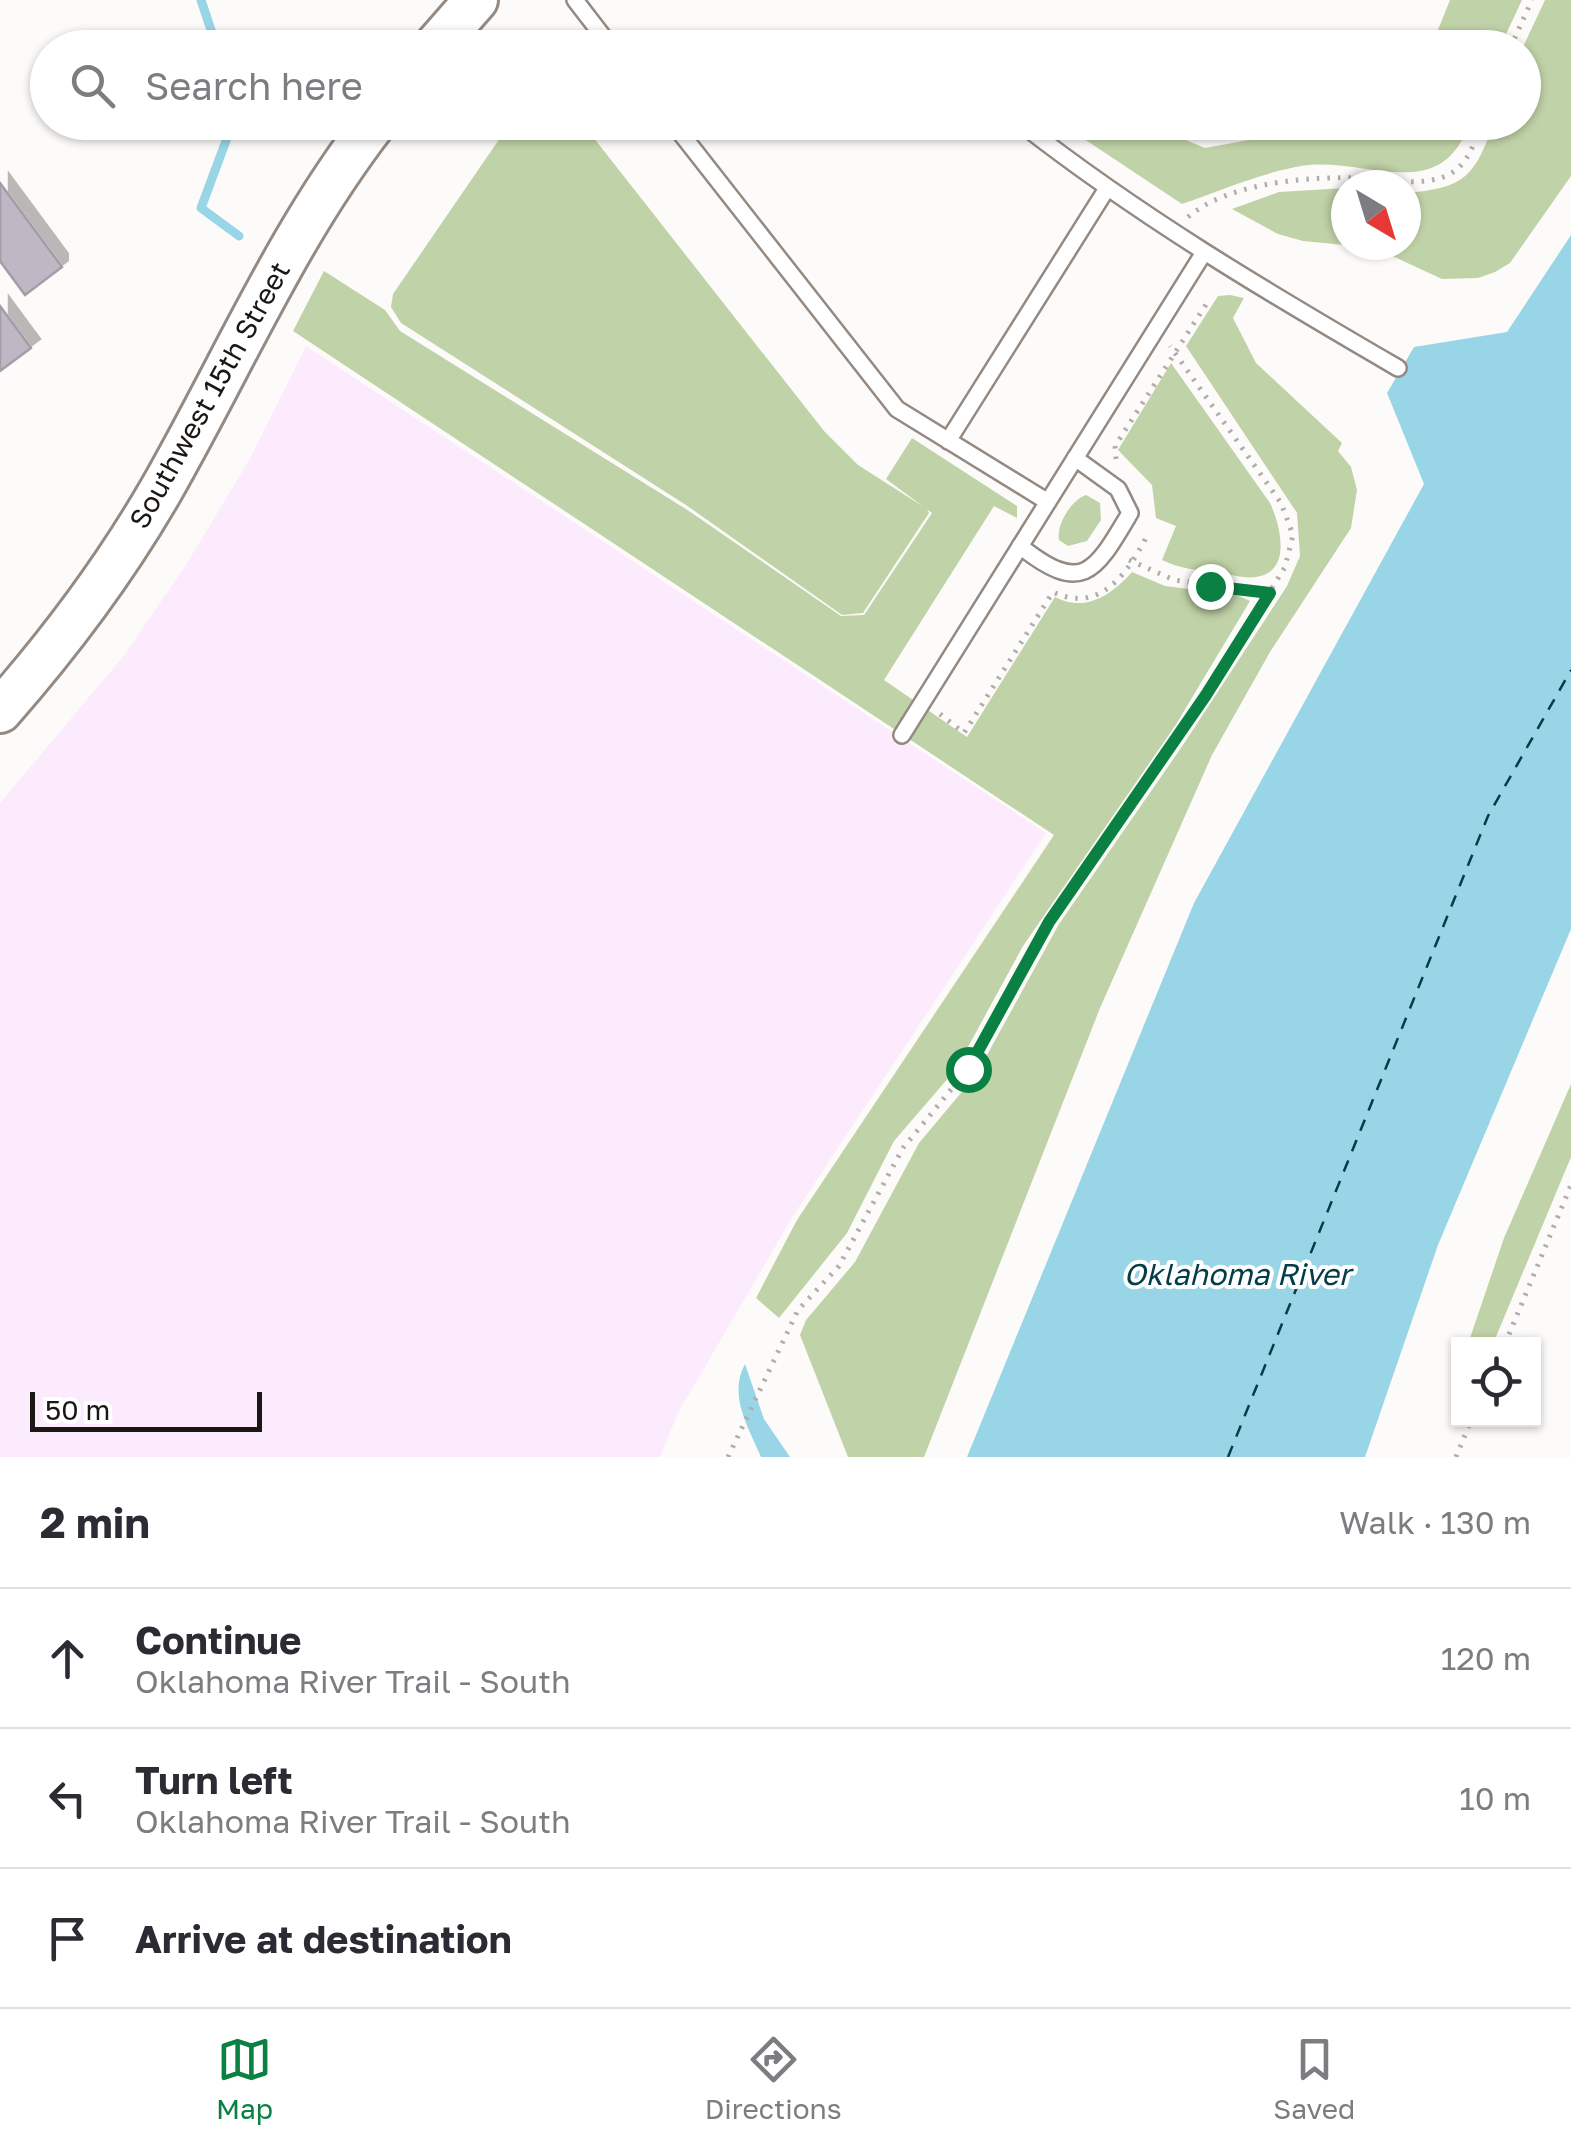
<!DOCTYPE html>
<html lang="en">
<head>
<meta charset="utf-8">
<style>
  body { margin:0; font-family:"Golos Text",sans-serif; background:#f2f2f3; color:#2b2b33 }
  .controls { position:absolute; right:30px; bottom:30px; display:grid; overflow:hidden; border-radius:0px; box-shadow:0 2px 8px #0004 }
  .controls button { width:90px; height:90px; display:grid; place-items:center; padding:0; border:0; border-bottom:2px solid #e1e1e2; background:#fff; color:#2b2b33; font:50px sans-serif }
  .compass { position:absolute; left:1331px; top:170px; width:90px; height:90px; border-radius:50%; background:#fff; box-shadow:0 2px 8px #0004; rotate:142deg }
  .scale { position:absolute; left:30px; bottom:25px; width:232px; box-sizing:border-box; padding-left:10px; border:5px solid #1b1714; border-top:0; font-size:28px; line-height:35px; white-space:nowrap; color:#1b1714; -webkit-text-stroke:8px #fff; paint-order:stroke }
  .stop { position:absolute; width:30px; height:30px; margin:-22px; border:8px solid #0b8043; border-radius:50%; background:#fff }
  .stop.end { background:#0b8043; border-color:#fff; box-shadow:0 2px 10px #0008 }
  .list { margin:0; padding:0; list-style:none }
  h2 { display:flex; justify-content:space-between; align-items:center; height:130px; margin:0; padding:0 40px; font-size:42px }
  h2 small { font-size:32px; font-weight:400; color:#7c7c81 }
  .list li { display:grid; grid-template-columns:65px 1fr auto; gap:30px; align-items:center; box-sizing:border-box; height:140px; padding:0 40px; border-top:2px solid #e1e1e2 }
  .list b { display:block; font-size:38px; white-space:nowrap }
  .list p { margin:0; font-size:32px; white-space:nowrap; color:#7c7c81 }
  .list em { font-size:32px; font-style:normal; color:#7c7c81 }
  .icon { flex:none; width:55px; height:55px; fill:none; stroke:currentColor; stroke-width:2; stroke-linecap:round; stroke-linejoin:round }
  .map { position:relative; flex:none; width:1571px; height:1457px; overflow:hidden }
  .search { position:absolute; background:#fff; box-shadow:0 2px 8px #0004; left:30px; right:30px; top:30px; height:110px; display:flex; align-items:center; gap:25px; box-sizing:border-box; padding:0 35px; border-radius:55px; color:#7c7c81; font-size:38px }
  .sheet { height:550px; background:#fff }
  nav { display:flex; justify-content:space-around; align-items:center; box-sizing:border-box; height:140px; border-top:2px solid #e1e1e2; background:#fff; font-size:28px; color:#7c7c81 }
  nav a { display:grid; justify-items:center; gap:5px }
  nav .on { color:#0b8043 }
  .map>svg:first-child { display:block }
  .commercial { fill:#fcebfd }
  .green { fill:#c0d2a7 }
  .water { fill:#98d5e6 }
  .lines { fill:none; stroke-linecap:round; stroke-linejoin:round }
  .stream { stroke:#98d5e6; stroke-width:9 }
  .ferry { stroke:#023d49; stroke-width:2.5; stroke-dasharray:12 10; stroke-linecap:butt }
  .building { fill:#bfb7c3; stroke:#a49da8; stroke-width:2.5; filter:url(#shadow) }
  .lane-casing { stroke:#958a82; stroke-width:20 }
  .secondary-casing { stroke:#958a82; stroke-width:48 }
  .path { stroke:#b0adab; stroke-width:5; stroke-dasharray:2.5 8; stroke-linecap:butt }
  .lane { stroke:#fff; stroke-width:15 }
  .secondary { stroke:#fff; stroke-width:42 }
  .route { stroke:#0b8043; stroke-width:12 }
  .labels { text-anchor:middle; dominant-baseline:central; stroke-width:8; stroke-linejoin:round; paint-order:stroke }
  .street-label { font-size:28px; fill:#1b1714; stroke:#fff }
  .water-label { font-size:30px; font-style:italic; fill:#023d49; stroke:#fff }
</style>
</head>
<body>
<div class="map">
<svg width="1571" height="1457" viewBox="0 0 1571 1457">
  <defs>
    <filter id="shadow"><feDropShadow dx="9" dy="-9" stdDeviation="0" flood-color="#0004"/></filter>
  </defs>
  <rect width="100%" height="100%" fill="#fdfbf9"/>
  <path class="commercial" d="M 306,346 L 1046,833 L 793,1216 L 678,1413 L 660,1457 L 0,1457 L 0,803 L 126,653 L 187,563 L 248,462 Z"/>
  <path class="green" d="M 1450,0 L 1522,0 L 1500,47 L 1431,47 Z
    M 1545,0 L 1571,0 L 1571,176 L 1510,263 L 1495,272 L 1478,278 L 1442,279 L 1375,248 L 1303,241 L 1278,234 L 1232,209 L 1279,192 L 1346,188 L 1346,245 L 1406,245 L 1406,193 C 1465,188 1474,177 1494,123 L 1524,122 L 1523,47 Z
    M 511,122 L 582,123 L 824,431 L 858,465 L 927,509 L 929,513 L 863,613 L 842,615 L 686,505 L 401,323 L 391,307 L 393,294 Z
    M 1060,123 L 1145,123 L 1205,148 L 1337,124 L 1470,123 C 1439,208 1365,155 1301,166 C 1260,173 1220,191 1182,204 Z
    M 324,271 L 385,310 L 400,331 L 689,511 L 841,616 L 864,615 L 932,513 L 886,479 L 912,438 L 1017,506 L 1017,518 L 994,506 L 884,680 L 967,737 L 1055,597 C 1086,613 1111,595 1132,572 L 1165,586 L 1237,595 L 1250,601 L 1175,726 L 1023,946 L 956,1069 L 894,1141 L 847,1233 L 779,1318 L 756,1298 L 797,1220 L 1054,835 L 293,331 Z
    M 1230,295 L 1244,298 L 1233,318 L 1256,363 L 1342,443 L 1338,451 L 1351,467 L 1357,490 L 1351,528 L 1270,652 L 1212,755 L 1100,1008 L 924,1457 L 848,1457 L 800,1335 L 806,1320 L 855,1262 L 919,1143 L 976,1075 L 1059,924 L 1183,745 L 1287,586 L 1300,556 L 1297,513 L 1186,346 L 1218,296 Z
    M 1171,363 L 1270,503 C 1280,524 1293,572 1256,577 C 1244,579 1229,574 1216,572 C 1196,570 1181,569 1162,560 L 1176,526 L 1156,518 L 1152,485 L 1118,450 Z
    M 1086,495 L 1100,503 L 1101,520 L 1087,541 L 1068,546 L 1059,540 C 1056,525 1071,500 1086,495 Z
    M 1571,1084 L 1571,1157 L 1493,1344 L 1468,1344 L 1504,1238 Z"/>
  <path class="water" d="M 1571,235 L 1571,929 L 1438,1245 L 1365,1457 L 967,1457 L 1194,903 L 1424,484 L 1387,393 L 1414,347 L 1507,332 Z
    M 745,1364 L 764,1419 L 790,1457 L 761,1457 C 748,1426 728,1396 745,1364 Z"/>
  <g class="lines">
    <path class="stream" d="M 201,0 L 217,48
      M 233,122 L 201,208 L 239,236"/>
    <path class="ferry" d="M 1228,1457 L 1488,816 L 1571,670"/>
  </g>
  <path class="building" d="M 0,183 L 62,267 L 25,295 L 0,261 Z
    M 0,306 L 31,348 L 0,371 Z"/>
  <g class="lines">
    <g class="lane-casing">
      <path id="lane" d="M 575,0 L 612,48
        M 672,122 L 897,409 L 1048,502
        M 1019,122 C 1139,216 1267,292 1398,368
        M 948,441 L 1106,190
        M 1020,546 C 1083,596 1095,572 1130,513 L 1118,489 L 1075,458
        M 902,735 L 1203,254"/>
    </g>
    <g class="secondary-casing">
      <path id="secondary" d="M 434,48 L 476,0
        M 0,711 C 60,643 116,568 161,490 C 232,366 287,235 375,122"/>
    </g>
    <path class="path" d="M 1510,48 L 1532,0
      M 1188,217 C 1230,181 1314,176 1366,178 C 1393,180 1425,187 1450,174 C 1469,163 1475,142 1481,122
      M 1116,459 L 1115,446 L 1207,303
      M 1129,560 L 1174,580 L 1270,593
      M 940,714 L 964,733 L 1053,592 C 1101,615 1129,571 1148,534
      M 1505,1344 L 1571,1185
      M 728,1457 L 798,1310 L 839,1266 L 903,1148 L 968,1069 L 1049,922 L 1206,695 L 1285,567 L 1293,535 L 1281,503 L 1170,346
      M 1456,1457 L 1471,1420"/>
    <use href="#lane" class="lane"/>
    <use href="#secondary" class="secondary"/>
  </g>
  <g class="lines">
    <path class="route" d="M 968,1069 L 1049,922 L 1206,695 L 1270,593 L 1210,586"/>
  </g>
  <g class="labels">
    <g class="street-label">
      <text transform="translate(209 395) rotate(-61)">Southwest 15th Street</text>
    </g>
    <g class="water-label">
      <text x="1237" y="1274">Oklahoma River</text>
    </g>
  </g>
</svg>
<div class="controls">
<button><svg class="icon" aria-label="locate" viewBox="0 0 24 24"><circle cx="12" cy="12" r="6"/><path d="M12 2v4M12 18v4M2 12h4M18 12h4"/></svg></button>
</div>
<svg class="compass" viewBox="-18 -18 36 36"><path d="M0-13l5 13h-10z" fill="#e53935"/><path d="M0 13l5-13h-10z" fill="#7c7c81"/></svg>
<div class="scale">50 m</div>
<div class="stop" style="left:968px;top:1069px"></div>
<div class="stop end" style="left:1210px;top:586px"></div>
<div class="search"><svg class="icon" aria-label="search" viewBox="0 0 24 24"><circle cx="10" cy="10" r="6"/><path d="M15 15l6 6"/></svg>Search here</div>
</div>
<section class="sheet">
<h2>2 min<small>Walk · 130 m</small></h2>
<ul class="list">
<li><svg class="icon" aria-label="ahead" viewBox="0 0 24 24"><path d="M12 20V5M6 11l6-6 6 6"/></svg><div><b>Continue</b><p>Oklahoma River Trail - South</p></div><em>120 m</em></li>
<li><svg class="icon" aria-label="left" viewBox="0 0 24 24"><path d="M17 20v-9H6M10 6l-5 5 5 5"/></svg><div><b>Turn left</b><p>Oklahoma River Trail - South</p></div><em>10 m</em></li>
<li><svg class="icon" aria-label="arrive" viewBox="0 0 24 24"><path d="M6 21V4h12l-3 4 3 4H6"/></svg><div><b>Arrive at destination</b></div></li>
</ul>
</section>
<nav>
<a class="on"><svg class="icon" aria-label="map" viewBox="0 0 24 24"><path d="M3 6l6-2 6 2 6-2v14l-6 2-6-2-6 2zM9 4v14M15 6v14"/></svg>Map</a>
<a><svg class="icon" aria-label="directions" viewBox="0 0 24 24"><path d="M12 3l9 9-9 9-9-9zM9 14v-3h6M13 9l2 2-2 2"/></svg>Directions</a>
<a><svg class="icon" aria-label="saved" viewBox="0 0 24 24"><path d="M7 4h10v16l-5-4-5 4z"/></svg>Saved</a>
</nav>
</body>
</html>
